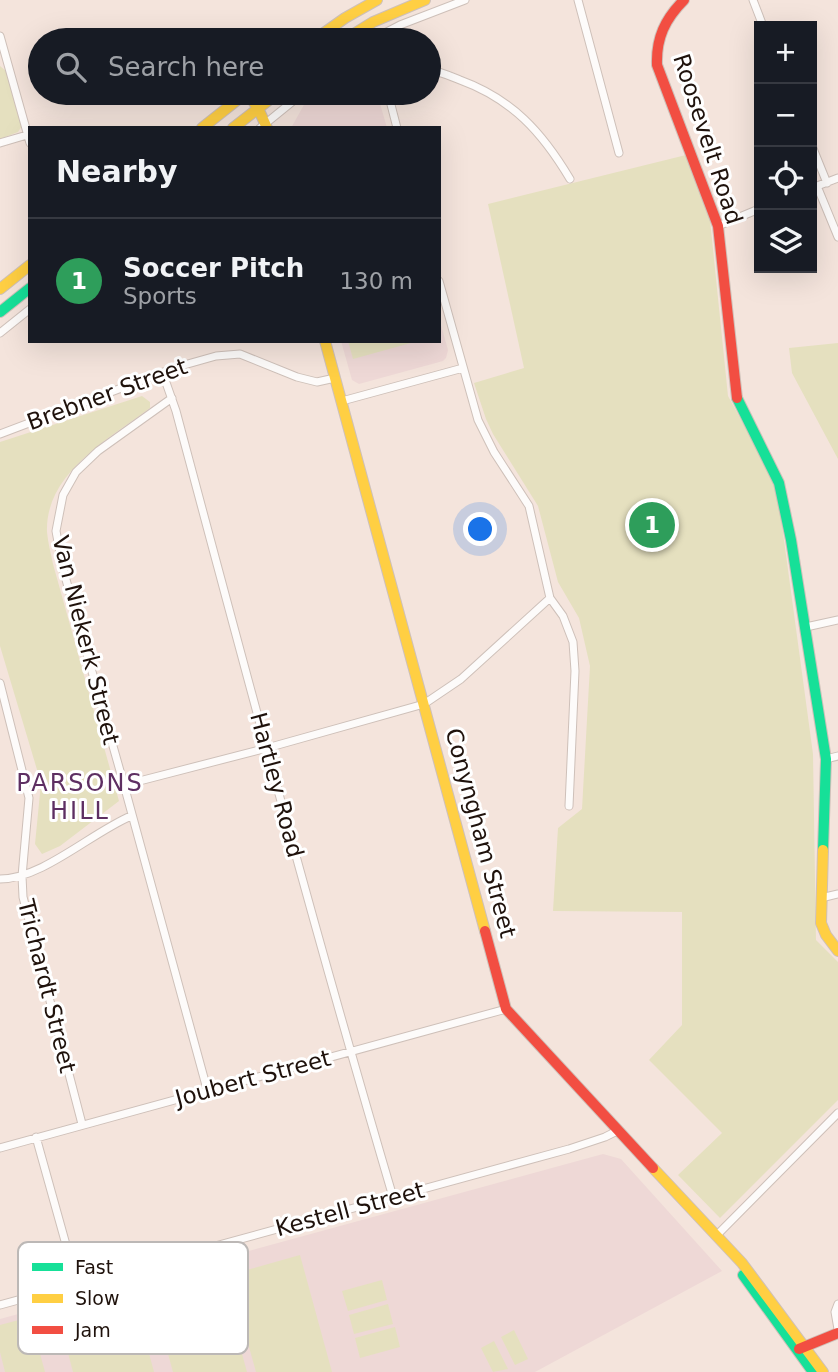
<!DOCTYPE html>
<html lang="en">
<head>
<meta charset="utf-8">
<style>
  body { margin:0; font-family:"DejaVu Sans",sans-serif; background:#20242c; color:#f1f3f6 }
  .controls { position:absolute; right:21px; top:21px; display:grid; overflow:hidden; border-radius:0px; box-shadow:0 7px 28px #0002 }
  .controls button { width:63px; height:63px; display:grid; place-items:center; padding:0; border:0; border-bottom:2px solid #363941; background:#171b24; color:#f1f3f6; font:35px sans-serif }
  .you { position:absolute; left:481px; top:530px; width:24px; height:24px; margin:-18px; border:5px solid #fff; border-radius:50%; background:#1a73e8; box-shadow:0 0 0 10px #1a73e833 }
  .badge { display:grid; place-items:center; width:46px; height:46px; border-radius:50%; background:#2563eb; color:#fff; font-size:23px; font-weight:700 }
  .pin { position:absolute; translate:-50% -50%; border:4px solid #fff; box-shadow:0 2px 7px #0006 }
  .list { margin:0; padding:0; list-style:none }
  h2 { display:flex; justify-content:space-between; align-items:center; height:91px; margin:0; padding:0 28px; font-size:30px }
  h2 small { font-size:23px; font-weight:400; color:#9ea1a6 }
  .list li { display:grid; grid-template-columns:46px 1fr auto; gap:21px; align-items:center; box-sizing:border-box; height:126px; padding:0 28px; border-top:2px solid #363941 }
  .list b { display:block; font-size:26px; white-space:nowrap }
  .list p { margin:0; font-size:23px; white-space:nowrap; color:#9ea1a6 }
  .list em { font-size:23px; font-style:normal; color:#9ea1a6 }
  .icon { flex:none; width:38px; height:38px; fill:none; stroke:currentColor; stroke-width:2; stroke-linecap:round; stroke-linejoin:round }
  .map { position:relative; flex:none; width:838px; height:1372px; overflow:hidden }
  .search { position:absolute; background:#171b24; box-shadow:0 7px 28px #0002; left:28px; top:28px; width:413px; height:77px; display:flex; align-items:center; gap:18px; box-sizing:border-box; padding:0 24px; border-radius:38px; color:#9ea1a6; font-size:26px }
  .panel { position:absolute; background:#171b24; box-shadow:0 7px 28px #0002; left:28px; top:126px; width:413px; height:217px; border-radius:0px }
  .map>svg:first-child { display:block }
  .education { fill:#eed8d6 }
  .green { fill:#e5e0bf }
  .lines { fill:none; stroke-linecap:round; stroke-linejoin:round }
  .street-casing { stroke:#cec0b9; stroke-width:9 }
  .fast-casing { stroke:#cec0b9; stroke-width:12 }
  .slow-casing { stroke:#cec0b9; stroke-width:12 }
  .jam-casing { stroke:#cec0b9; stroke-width:12 }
  .street { stroke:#fdfbfa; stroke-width:7 }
  .fast { stroke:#16e098; stroke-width:10 }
  .slow { stroke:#ffcf43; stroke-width:10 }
  .jam { stroke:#f24e42; stroke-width:10 }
  .labels { text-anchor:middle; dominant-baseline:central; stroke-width:6; stroke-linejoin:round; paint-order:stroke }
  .street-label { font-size:23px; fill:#1f120c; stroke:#fff }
  .neighbourhood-label { font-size:24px; letter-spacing:2px; fill:#5e2f62; stroke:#fff }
  .key { fill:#fff; stroke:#bcb8b6; stroke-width:2 }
  .key-label { font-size:19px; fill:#1f120c }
</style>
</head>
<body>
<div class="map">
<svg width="838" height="1372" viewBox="0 0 838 1372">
  <rect width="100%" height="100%" fill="#f4e4dc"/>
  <path class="education" d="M 318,93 L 377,93 L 387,128 L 291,128 L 305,103 Z
    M 439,318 L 448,350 L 446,358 L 443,361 L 359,384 L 352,380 L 341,341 L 439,341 Z
    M 603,1154 L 621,1159 L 722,1271 L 535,1372 L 0,1372 L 0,1319 Z"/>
  <path class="green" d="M 0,66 L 6,71 L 22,126 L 18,132 L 0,139 Z
    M 686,155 L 710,220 L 728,396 L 769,471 L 778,496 L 813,754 L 816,940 L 838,962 L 838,1100 L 720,1218 L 678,1175 L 722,1133 L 649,1060 L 682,1025 L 682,912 L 553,911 L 558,828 L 582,809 L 590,666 L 579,618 L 558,582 L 538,506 L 493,434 L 486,419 L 474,383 L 524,368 L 488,204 Z
    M 348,341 L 418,341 L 353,359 Z
    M 838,343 L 838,459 L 792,373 L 789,348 Z
    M 142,396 L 150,402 L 150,408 C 109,439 45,473 47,532 C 48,543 51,554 53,564 L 119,801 L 60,846 L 42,854 L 35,844 L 41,783 L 0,646 L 0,442 Z
    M 300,1255 L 332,1372 L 256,1372 L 229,1275 Z
    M 221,1277 L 247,1372 L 173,1372 L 152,1296 Z
    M 382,1280 L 387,1300 L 348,1311 L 342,1291 Z
    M 133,1294 L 154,1372 L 73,1372 L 58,1315 Z
    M 388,1304 L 393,1324 L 354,1334 L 349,1315 Z
    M 30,1317 L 45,1372 L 5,1372 L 0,1352 L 0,1325 Z
    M 395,1327 L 400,1347 L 360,1358 L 355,1338 Z
    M 514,1330 L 528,1359 L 515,1365 L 501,1337 Z
    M 494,1341 L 508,1369 L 493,1372 L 481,1348 Z"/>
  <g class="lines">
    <g class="street-casing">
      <path id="street" d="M 578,0 L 619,153
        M 753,0 L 763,26
        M 0,36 L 30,143
        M 371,40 L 400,25 L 465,0
        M 429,70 C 439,71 450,76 460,80 C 512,99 542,132 570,179
        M 388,93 L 397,128
        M 260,128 L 303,93
        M 0,143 L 27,135
        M 812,146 L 827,183
        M 817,186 L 838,237
        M 812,188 L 838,178
        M 718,226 L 759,209
        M 439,281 L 478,420 L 494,452 L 529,506 L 550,598 L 563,616 L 573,642 L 575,671 L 569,806
        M 0,333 L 30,309
        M 163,374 L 176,411 C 246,673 316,936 393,1197
        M 172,398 L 98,451 L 76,472 L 63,495 L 56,531 L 63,569 L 124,785 L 207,1089
        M 342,401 L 463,368
        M 0,434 L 177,367 L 216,356 L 240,354 L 297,377 L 317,382 L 335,378
        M 806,627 L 838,620
        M 0,683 L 29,798 L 22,876 L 23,897 L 82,1124
        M 826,759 L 838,756
        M 124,785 L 267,748 L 424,704 L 461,679 L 550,598
        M 0,879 C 42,879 91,833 131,816
        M 821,898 L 838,894
        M 36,1137 L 77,1284
        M 0,1148 L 506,1009
        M 716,1236 L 838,1113
        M 838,1304 L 835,1312 L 838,1329
        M 0,1305 L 569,1149 L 605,1137 L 617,1131"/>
    </g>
    <g class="fast-casing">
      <path id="fast" d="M 0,312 L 30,288
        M 737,398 L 779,483 L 791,540 L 826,759 L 823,850
        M 743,1275 L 813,1372"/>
    </g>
    <g class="slow-casing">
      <path id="slow" d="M 314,40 L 345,18 L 377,0
        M 344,40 L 373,22 L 425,0
        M 247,93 L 258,108 L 267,128
        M 202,128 L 246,93
        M 233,128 L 278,93
        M 0,289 L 30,265
        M 325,341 L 485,931
        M 823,850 L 821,923 L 826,935 L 838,951
        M 653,1168 L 742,1263 L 823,1372"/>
    </g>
    <g class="jam-casing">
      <path id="jam" d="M 684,0 C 665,19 656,38 657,65 L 718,226 L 737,398
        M 485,931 L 506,1009 L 653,1168
        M 799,1349 L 838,1333"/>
    </g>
    <use href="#street" class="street"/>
    <use href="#fast" class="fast"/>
    <use href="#slow" class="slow"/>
    <use href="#jam" class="jam"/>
  </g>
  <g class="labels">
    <g class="street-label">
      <text transform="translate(708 139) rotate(72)">Roosevelt Road</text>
      <text transform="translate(107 394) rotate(-20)">Brebner Street</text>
      <text transform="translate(86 640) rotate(76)">Van Niekerk Street</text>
      <text transform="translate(277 785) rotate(75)">Hartley Road</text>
      <text transform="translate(481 833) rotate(75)">Conyngham Street</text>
      <text transform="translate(47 986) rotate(76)">Trichardt Street</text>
      <text transform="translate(253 1078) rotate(-15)">Joubert Street</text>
      <text transform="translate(350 1209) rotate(-15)">Kestell Street</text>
    </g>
    <g class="neighbourhood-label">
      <text x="80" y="783">PARSONS<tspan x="80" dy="28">HILL</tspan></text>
    </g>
  </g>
  <rect x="18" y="1242" width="230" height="112" rx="10" class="key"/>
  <rect x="32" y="1263" width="31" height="8" fill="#16e098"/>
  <rect x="32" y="1294" width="31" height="9" fill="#ffcf43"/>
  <rect x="32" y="1326" width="31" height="8" fill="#f24e42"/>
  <g class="key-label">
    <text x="75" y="1274">Fast</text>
    <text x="75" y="1305">Slow</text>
    <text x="75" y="1337">Jam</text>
  </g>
</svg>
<div class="controls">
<button>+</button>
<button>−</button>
<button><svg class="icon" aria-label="locate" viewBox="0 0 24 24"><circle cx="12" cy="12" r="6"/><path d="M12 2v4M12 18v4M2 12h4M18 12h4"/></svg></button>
<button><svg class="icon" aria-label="layers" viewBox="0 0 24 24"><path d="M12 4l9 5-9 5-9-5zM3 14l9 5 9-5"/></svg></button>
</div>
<div class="you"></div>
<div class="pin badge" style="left:652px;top:525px;background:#2e9e5b">1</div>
<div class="search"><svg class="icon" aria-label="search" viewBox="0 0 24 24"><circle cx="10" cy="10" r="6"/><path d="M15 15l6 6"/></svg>Search here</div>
<section class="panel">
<h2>Nearby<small></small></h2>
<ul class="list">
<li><span class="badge" style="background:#2e9e5b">1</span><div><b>Soccer Pitch</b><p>Sports</p></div><em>130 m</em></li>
</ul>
</section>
</div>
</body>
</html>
